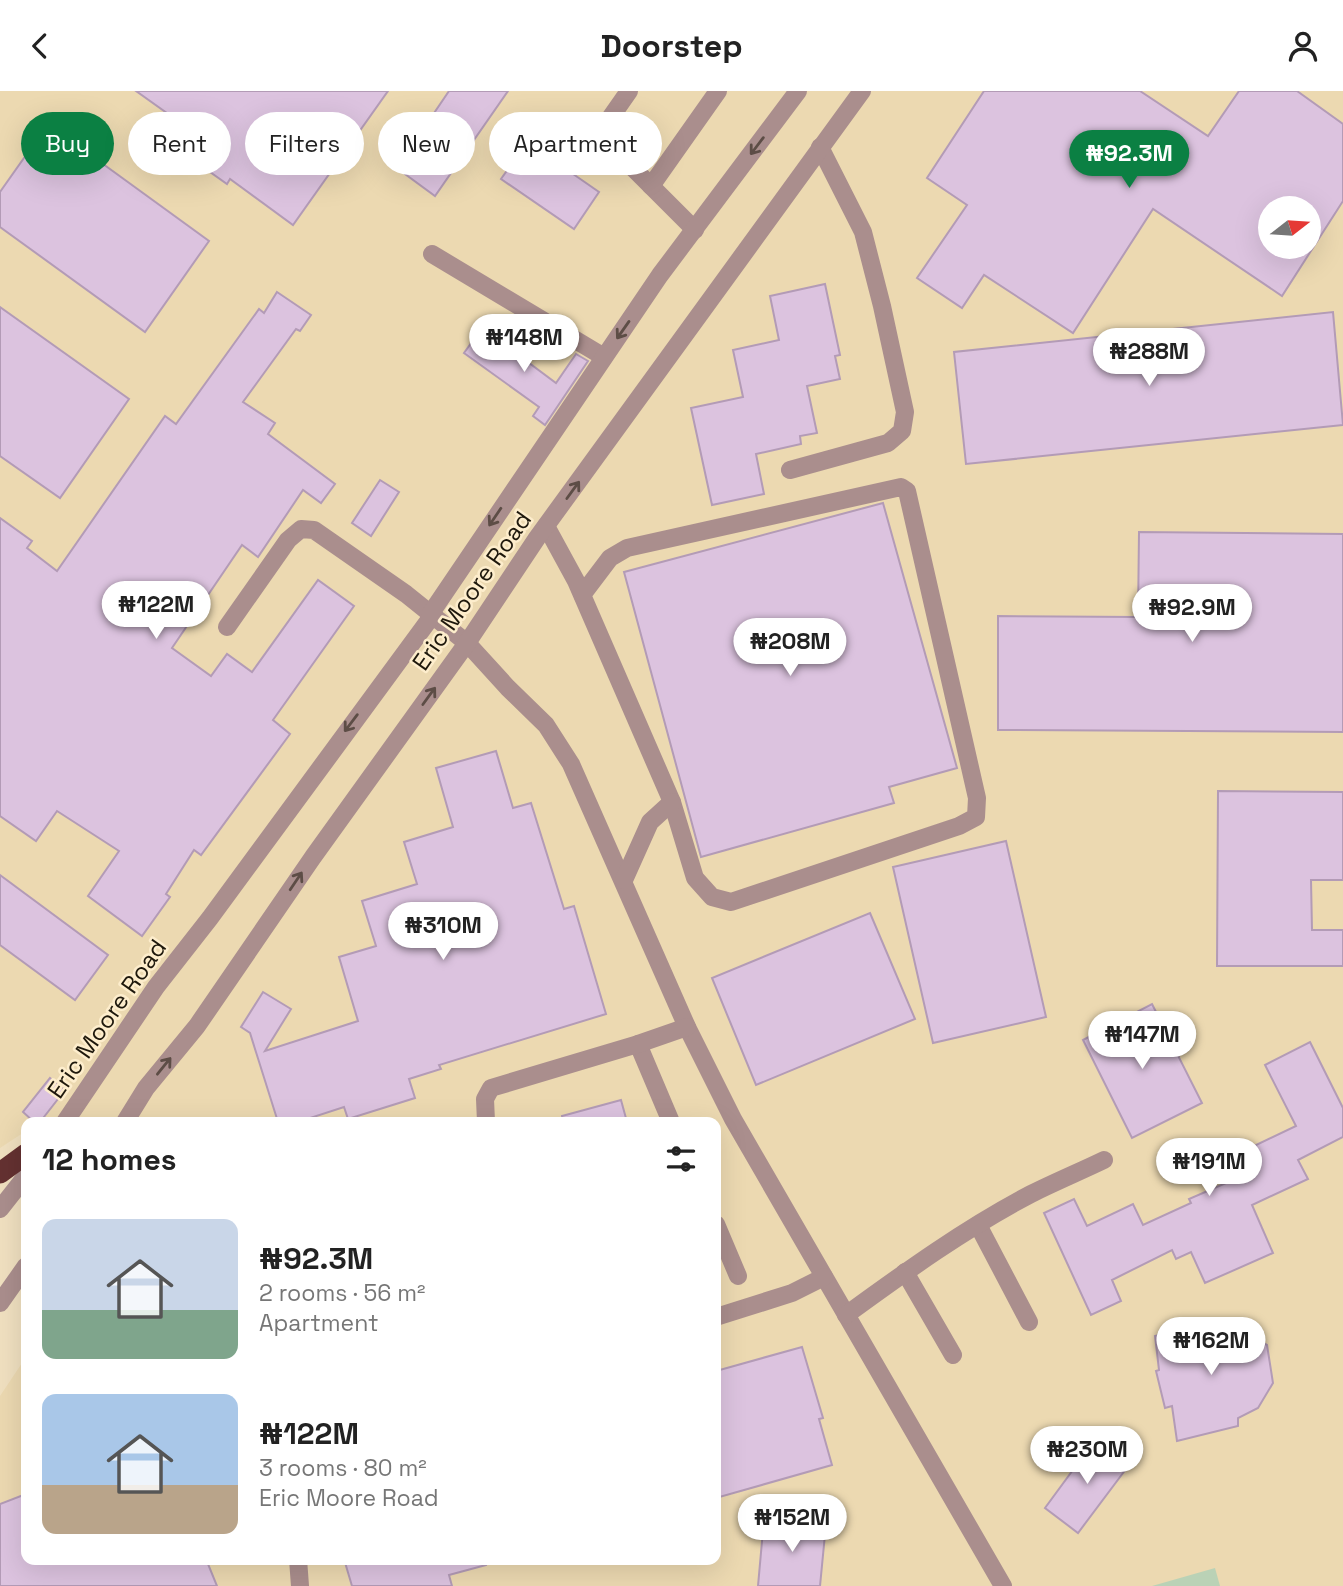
<!DOCTYPE html>
<html lang="en">
<head>
<meta charset="utf-8">
<style>
  body { margin:0; font-family:"Space Grotesk",sans-serif; background:#f6f6f6; color:#222; height:100vh; display:flex; flex-direction:column; font-size:26px; white-space:nowrap }
  * { box-sizing:border-box; margin:0 }
  p { font-size:23px; color:#767676 }
  .icon { flex:none; width:38px; height:38px; fill:none; stroke:currentColor; stroke-width:2; stroke-linecap:round; stroke-linejoin:round }
  .map { position:relative; flex:1; overflow:hidden }
  .drawer { position:absolute; left:21px; top:1026px; width:700px; height:448px; display:flex; flex-direction:column; background:#fff; border-radius:14px; box-shadow:0 7px 28px #0002 }
  .drawer>* { flex:none }
  .top-card { position:absolute; left:21px; top:21px; width:700px; height:63px; display:flex; gap:14px }
  .needle { width:46px; rotate:73deg }
  .tools { position:absolute; left:1258px; top:105px; display:grid; gap:14px }
  .tools a { display:grid; place-items:center; width:63px; height:63px; border-radius:50%; background:#fff; box-shadow:0 7px 28px #0002; font-size:35px }
  .price { position:absolute; translate:-50% -60px; padding:0 16px; border-radius:24px; background:#fff; color:#222; font-size:23px; line-height:46px; filter:drop-shadow(0 2px 4px #0008) }
  .price::after { content:''; position:absolute; left:50%; top:42px; width:21px; height:16px; margin-left:-10px; background:inherit; clip-path:polygon(0 0,100% 0,50% 100%) }
  .price.current { background:#0b8043; color:#fff }
  ul { padding:0; list-style:none }
  li { display:flex; align-items:center; gap:21px; height:175px; padding:0 21px }
  li span { display:grid; place-items:center; flex:none; width:196px; height:140px; border-radius:14px; color:#555 }
  li>.icon { margin-inline-start:auto }
  span .icon { width:84px; height:84px; fill:#fffc; stroke-width:1 }
  li b { font-size:30px }
  h2 { display:flex; justify-content:space-between; align-items:center; height:84px; padding:0 21px; font-size:30px }
  .pill { padding:0 24px; border-radius:32px; background:#fff; box-shadow:0 7px 28px #0002; font-size:24px; line-height:63px }
  .pill.current { background:#0b8043; color:#fff }
  header { display:flex; justify-content:space-between; align-items:center; height:91px; padding:0 21px; background:#fff; font-size:32px; font-weight:700 }
  .map>svg:first-child { display:block }
  .built { fill:#ecd9b1; fill-rule:evenodd }
  .green { fill:#bad2b6 }
  .building { fill:#dcc3df; stroke:#b39bb6; stroke-width:2; fill-rule:evenodd }
  .lines { fill:none; stroke-linecap:round; stroke-linejoin:round }
  .minor { stroke:#aa8e8d; stroke-width:18 }
  .highway { stroke:#643131; stroke-width:21 }
  .oneway { stroke:#5d4d46 }
  .labels { text-anchor:middle; stroke-width:5; stroke-linejoin:round; paint-order:stroke }
  .street-label { font-size:24px; fill:#1e180c; stroke:#fdedcc }
</style>
</head>
<body>
<header><svg class="icon" aria-label="back" viewBox="0 0 24 24"><path d="M15 5l-7 7 7 7"/></svg>Doorstep<svg class="icon" aria-label="person" viewBox="0 0 24 24"><circle cx="12" cy="8" r="4"/><path d="M4 21q1-7 8-7t8 7"/></svg></header>
<div class="map">
<svg width="1343" height="1495" viewBox="0 0 1343 1495">
  <rect width="100%" height="100%" fill="#f0e0c0"/>
  <!-- built -->
  <path class="built" d="M0,0h1343v1495h-1343v-190l26,-39v202h690v-437h-690v9l-26,17zM1270,117h39v39h-39z"/>
  <!-- green -->
  <polygon class="green" points="1215,1477 1220,1495 1152,1495"/>
  <!-- building -->
  <g class="building">
    <polygon points="136,0 388,0 293,134 230,88 227,93 172,54 185,35"/>
    <polygon points="449,0 508,0 435,105 405,83 435,40 426,34"/>
    <path d="M984,0h156l68,45 31,-45h58l46,33v77l-61,95 -129,-87 -80,124 -89,-58 -22,33 -45,-30 50,-73 -40,-27zM1270,117h39v39h-39z"/>
    <polygon points="48,33 209,150 145,241 0,136 0,101"/>
    <polygon points="527,51 599,101 574,138 501,88"/>
    <polygon points="825,193 840,264 835,265 840,288 807,295 817,342 800,345 801,353 756,363 764,403 712,414 691,317 743,306 733,259 779,249 770,205"/>
    <polygon points="277,201 311,224 300,240 296,238 243,311 275,332 268,343 335,393 321,412 303,399 258,466 242,454 172,557 211,585 227,563 252,581 318,489 354,515 273,629 290,643 201,764 194,759 166,803 170,806 142,845 88,805 119,760 57,720 36,750 0,725 0,427 32,450 27,457 57,480 165,325 176,333 259,218 264,222"/>
    <polygon points="0,216 129,308 60,407 0,365"/>
    <polygon points="1333,221 1343,334 966,373 954,261"/>
    <polygon points="482,237 556,292 576,263 588,270 545,334 533,325 539,316 464,262"/>
    <polygon points="380,389 399,401 371,445 352,432"/>
    <polygon points="883,412 957,677 889,696 894,712 701,766 624,481"/>
    <polygon points="1139,441 1343,443 1343,641 998,639 998,525 1138,526"/>
    <polygon points="496,660 513,717 531,712 564,818 574,815 606,923 439,974 441,978 409,988 415,1007 348,1028 344,1016 298,1031 278,1031 250,942 241,936 263,901 291,918 265,960 358,930 339,866 376,855 362,810 417,793 404,751 453,736 436,677"/>
    <polygon points="1218,700 1343,701 1343,789 1311,789 1312,839 1343,839 1343,875 1217,875"/>
    <polygon points="1006,750 1046,926 933,952 893,776"/>
    <polygon points="0,784 108,864 75,909 0,854"/>
    <polygon points="870,822 915,928 756,994 712,887"/>
    <polygon points="1152,913 1202,1012 1132,1047 1083,949"/>
    <polygon points="1310,951 1343,1017 1343,1046 1298,1069 1308,1088 1252,1114 1273,1162 1205,1192 1191,1161 1176,1168 1172,1159 1112,1189 1121,1210 1091,1224 1044,1122 1074,1108 1087,1135 1133,1113 1143,1134 1191,1112 1189,1108 1240,1086 1231,1066 1296,1035 1265,974"/>
    <polygon points="50,987 65,999 40,1031 34,1031 23,1021"/>
    <polygon points="621,1009 627,1031 563,1031 562,1025"/>
    <polygon points="1218,1230 1221,1239 1233,1236 1267,1254 1273,1292 1258,1317 1238,1327 1238,1335 1177,1350 1172,1315 1165,1317 1156,1280 1159,1279 1155,1245"/>
    <polygon points="802,1256 823,1327 819,1328 832,1374 716,1407 716,1280"/>
    <polygon points="1095,1349 1129,1374 1078,1442 1045,1417"/>
    <polygon points="26,1403 26,1468 206,1468 217,1495 0,1495 0,1413"/>
    <polygon points="764,1428 826,1433 820,1495 758,1495"/>
    <polygon points="344,1468 485,1468 486,1474 449,1484 452,1495 352,1495"/>
  </g>
  <g class="lines">
    <!-- minor -->
    <g class="minor">
      <polyline points="629,0 599,43 695,139"/>
      <polyline points="651,95 718,0"/>
      <polyline points="432,163 604,266"/>
      <polyline points="790,379 888,352 902,340 905,321 882,215 863,141 820,56"/>
      <polyline points="546,435 576,490 672,711 695,787 712,806 731,811 959,735 976,726 977,707 907,400 901,396 627,457 610,467 582,504"/>
      <polyline points="227,536 288,449 301,438 314,439 406,503 467,552 508,597 546,634 571,673 687,936 733,1028 1003,1495"/>
      <polyline points="624,789 650,731 672,711"/>
      <polyline points="638,953 671,1031"/>
      <polyline points="65,1031 156,896 210,827 432,525 431,522 660,184 798,0"/>
      <polyline points="125,1031 146,997 197,935 313,766 467,552 537,447 862,0"/>
      <polyline points="486,1031 485,1008 491,997 638,953 687,936"/>
      <polyline points="0,1118 26,1085"/>
      <polyline points="716,1133 738,1185"/>
      <polyline points="978,1134 1029,1231"/>
      <polyline points="905,1181 953,1264"/>
      <polyline points="0,1212 26,1175"/>
      <path d="M846,1224c59,-43 120,-87 185,-121 24,-12 48,-22 73,-34"/>
      <polyline points="716,1226 792,1202 824,1186"/>
      <polyline points="298,1468 300,1495"/>
    </g>
    <!-- highway -->
    <polyline class="highway" points="0,1082 26,1063"/>
  </g>
  <!-- one-way arrows -->
  <defs><path id="oneway-shaft" d="M-6 0H5M1.5-3L5.5 0L1.5 3" fill="none" stroke-width="1.6" stroke-linecap="round" stroke-linejoin="round" transform="scale(1.75)"/></defs>
  <g class="oneway">
    <use href="#oneway-shaft" transform="translate(757 55) rotate(127)"/>
    <use href="#oneway-shaft" transform="translate(623 239) rotate(125)"/>
    <use href="#oneway-shaft" transform="translate(573 399) rotate(-54)"/>
    <use href="#oneway-shaft" transform="translate(495 426) rotate(124)"/>
    <use href="#oneway-shaft" transform="translate(429 605) rotate(-54)"/>
    <use href="#oneway-shaft" transform="translate(351 632) rotate(127)"/>
    <use href="#oneway-shaft" transform="translate(296 790) rotate(-56)"/>
    <use href="#oneway-shaft" transform="translate(164 975) rotate(-51)"/>
  </g>
  <g class="labels">
    <!-- street labels -->
    <g class="street-label">
      <text transform="translate(472 500) rotate(-55)" y="8">Eric Moore Road</text>
      <text transform="translate(107 928) rotate(-55)" y="8">Eric Moore Road</text>
    </g>
  </g>
</svg>
<div class="tools">
<a><svg class="needle" viewBox="-14 -14 28 28"><path d="M0-13l5 13h-10z" fill="#e53935"/><path d="M0 13l5-13h-10z" fill="#767676"/></svg></a>
</div>
<b class="price current" style="left:1129px;top:99px">₦92.3M</b>
<b class="price" style="left:524px;top:283px">₦148M</b>
<b class="price" style="left:1149px;top:297px">₦288M</b>
<b class="price" style="left:156px;top:550px">₦122M</b>
<b class="price" style="left:1192px;top:553px">₦92.9M</b>
<b class="price" style="left:790px;top:587px">₦208M</b>
<b class="price" style="left:443px;top:871px">₦310M</b>
<b class="price" style="left:1142px;top:980px">₦147M</b>
<b class="price" style="left:1209px;top:1107px">₦191M</b>
<b class="price" style="left:1211px;top:1286px">₦162M</b>
<b class="price" style="left:1087px;top:1395px">₦230M</b>
<b class="price" style="left:792px;top:1463px">₦152M</b>
<div class="top-card">
<a class="pill current">Buy</a>
<a class="pill">Rent</a>
<a class="pill">Filters</a>
<a class="pill">New</a>
<a class="pill">Apartment</a>
</div>
<section class="drawer">
<h2>12 homes<svg class="icon" aria-label="filters" viewBox="0 0 24 24"><path d="M4 7h16M4 17h16"/><circle cx="9" cy="7" r="2"/><circle cx="15" cy="17" r="2"/></svg></h2>
<ul>
<li><span style="background:linear-gradient(#c9d6e8 65%,#7fa58c 0)"><svg class="icon" aria-label="home" viewBox="0 0 24 24"><path d="M3 11l9-7 9 7M6 9v11h12V9"/></svg></span><div><b>₦92.3M</b><p>2 rooms · 56 m²</p><p>Apartment</p></div></li>
<li><span style="background:linear-gradient(#a9c7e8 65%,#b9a48a 0)"><svg class="icon" aria-label="home" viewBox="0 0 24 24"><path d="M3 11l9-7 9 7M6 9v11h12V9"/></svg></span><div><b>₦122M</b><p>3 rooms · 80 m²</p><p>Eric Moore Road</p></div></li>
</ul>
</section>
</div>
</body>
</html>
